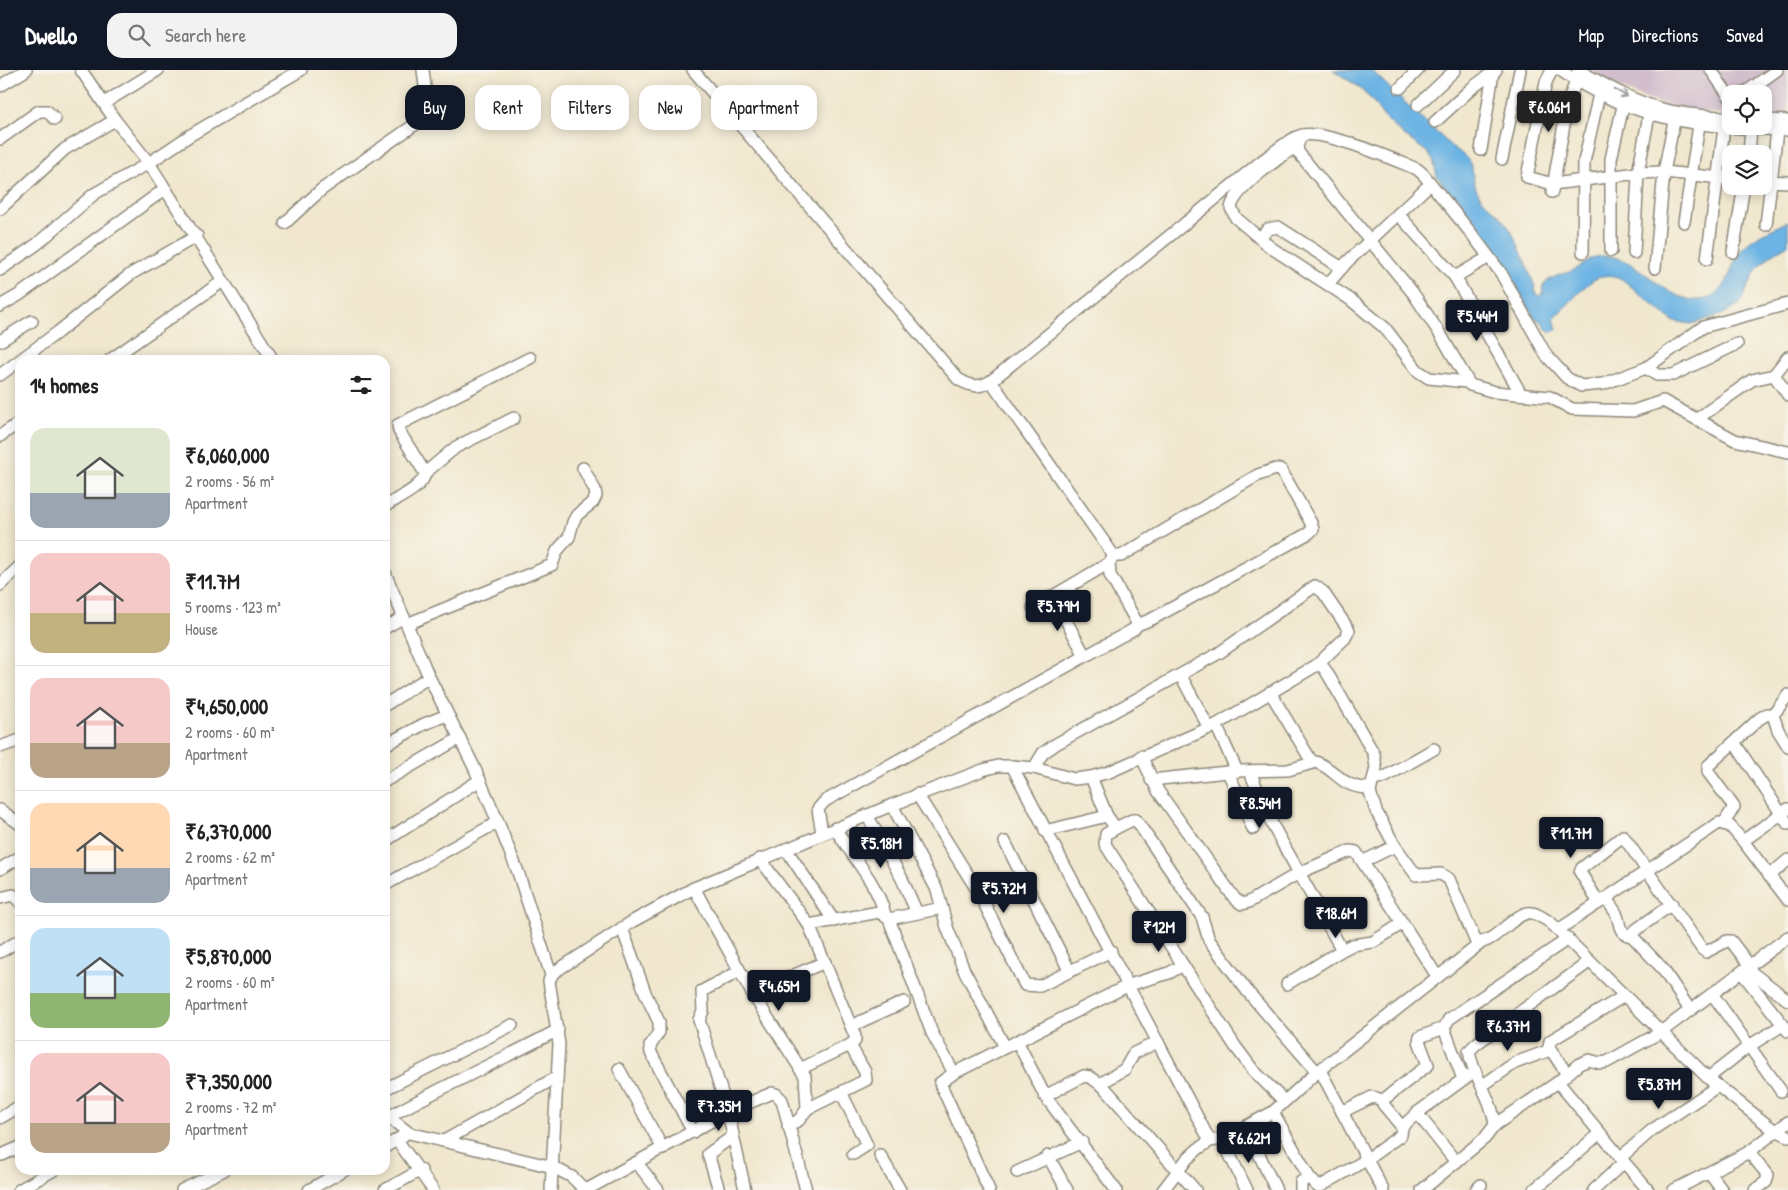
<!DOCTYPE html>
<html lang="en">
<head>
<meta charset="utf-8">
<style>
  body { margin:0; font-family:"Patrick Hand",sans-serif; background:#f2f2f2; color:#222; height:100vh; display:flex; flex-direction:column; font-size:19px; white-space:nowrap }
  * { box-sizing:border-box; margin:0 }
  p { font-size:16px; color:#767676 }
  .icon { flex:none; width:28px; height:28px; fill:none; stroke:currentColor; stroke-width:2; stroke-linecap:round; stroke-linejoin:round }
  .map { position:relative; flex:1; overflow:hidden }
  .sheet { position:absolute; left:15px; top:285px; width:375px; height:820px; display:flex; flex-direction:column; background:#fff; border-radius:15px; box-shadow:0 2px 12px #0003 }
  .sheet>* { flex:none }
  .hud { position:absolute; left:405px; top:15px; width:475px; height:45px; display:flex; gap:10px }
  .fabs { position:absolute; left:1722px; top:15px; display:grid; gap:10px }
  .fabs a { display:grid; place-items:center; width:50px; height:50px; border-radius:10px; background:#fff; box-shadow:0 2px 12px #0003; font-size:25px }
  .price { position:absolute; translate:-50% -42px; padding:0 11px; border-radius:5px; background:#111827; color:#fff; font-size:16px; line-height:32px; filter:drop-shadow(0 1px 2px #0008) }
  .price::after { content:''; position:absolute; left:50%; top:30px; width:15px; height:11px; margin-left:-8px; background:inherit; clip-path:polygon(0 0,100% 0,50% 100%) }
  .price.current { background:#222; color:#fff }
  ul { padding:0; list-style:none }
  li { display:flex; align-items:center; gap:15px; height:125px; padding:0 15px }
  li+li { border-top:1px solid #e0e0e0 }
  li span { display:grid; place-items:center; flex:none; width:140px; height:100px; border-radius:15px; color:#555 }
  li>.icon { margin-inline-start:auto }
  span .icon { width:60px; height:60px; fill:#fffc; stroke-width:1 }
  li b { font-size:21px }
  h2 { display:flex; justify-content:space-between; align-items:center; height:60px; padding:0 15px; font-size:21px }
  .pill { padding:0 18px; border-radius:15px; background:#fff; box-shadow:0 2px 12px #0003; font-size:18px; line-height:45px }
  .pill.current { background:#111827; color:#fff }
  header { display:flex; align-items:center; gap:30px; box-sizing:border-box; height:70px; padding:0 25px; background:#111827; color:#fff }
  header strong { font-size:24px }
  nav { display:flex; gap:28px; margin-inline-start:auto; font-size:18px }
  .search { width:350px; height:45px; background:#f2f2f2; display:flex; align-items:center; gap:12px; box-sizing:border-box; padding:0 18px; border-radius:15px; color:#767676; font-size:19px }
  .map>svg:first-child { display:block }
  .industrial { fill:#d1bdcc }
  .water { fill:#6cb4e4; stroke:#4c7088 }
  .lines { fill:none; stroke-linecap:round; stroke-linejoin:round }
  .minor-casing { stroke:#8e897c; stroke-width:14 }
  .minor { stroke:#fff; stroke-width:11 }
  .oneway { stroke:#a0a0a0 }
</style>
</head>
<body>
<header>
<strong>Dwello</strong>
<div class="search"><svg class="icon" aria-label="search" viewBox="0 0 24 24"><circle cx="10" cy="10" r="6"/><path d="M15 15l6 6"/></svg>Search here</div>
<nav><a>Map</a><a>Directions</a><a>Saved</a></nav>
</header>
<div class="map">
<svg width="1788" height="1120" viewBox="0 0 1788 1120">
  <rect width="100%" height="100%" fill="#f7f3e8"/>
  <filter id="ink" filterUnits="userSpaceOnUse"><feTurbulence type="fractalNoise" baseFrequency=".02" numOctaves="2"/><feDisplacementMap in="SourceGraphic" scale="10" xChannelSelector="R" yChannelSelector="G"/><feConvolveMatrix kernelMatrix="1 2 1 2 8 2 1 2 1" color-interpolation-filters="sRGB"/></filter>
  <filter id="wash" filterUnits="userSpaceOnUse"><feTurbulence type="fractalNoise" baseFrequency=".0096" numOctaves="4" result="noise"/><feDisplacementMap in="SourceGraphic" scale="20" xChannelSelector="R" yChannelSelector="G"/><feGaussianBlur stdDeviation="1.12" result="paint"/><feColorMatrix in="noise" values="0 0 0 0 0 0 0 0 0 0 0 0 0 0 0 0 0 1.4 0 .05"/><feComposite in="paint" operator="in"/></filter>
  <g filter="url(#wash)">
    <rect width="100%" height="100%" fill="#f0e7ce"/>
    <!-- industrial -->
    <polygon class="industrial" points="1589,0 1788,0 1788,46 1764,47 1764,24 1731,24 1731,44 1700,42 1660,34 1627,21"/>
    <!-- water -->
    <path class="water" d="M1333,0h38l80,76c33,21 14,25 29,50 6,9 16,14 22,22 15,18 23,45 32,66l2,10 3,2 5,-3 -1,-7c7,-11 22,-11 33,-17 7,-3 12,-10 19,-12 43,-10 69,52 111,42 23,-6 23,-31 34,-47 11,-16 33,-22 48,-31v24l-17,10 -15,15 -16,34 -17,10 -32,10 -18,-3 -51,-42c-29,-15 -45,21 -66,36l-2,3 3,12 -6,2 -5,-3 -3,-6 -9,-6 -32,-52 -65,-89 -4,-16 -6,-8 -24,-17 -20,-19 -11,-16 -15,-14z"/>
  </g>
  <g filter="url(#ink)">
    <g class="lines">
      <!-- minor casing -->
      <g class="minor-casing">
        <g id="minor">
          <polyline points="81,0 115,50 149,93 273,290"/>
          <path d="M693,0l265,309c12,7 20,10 33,2l272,-221c12,-8 25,-21 39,-25 24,-5 90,24 115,34l6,5 48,59 30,40 45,82 21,23 14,8 22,-2 43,-16 57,-41 85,-23"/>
          <polyline points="1552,0 1546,12 1527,107 1553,114 1638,103 1664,102 1731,109"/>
          <path d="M1560,0c75,52 140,57 228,60"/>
          <path d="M1578,0c27,15 54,31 84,39 23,6 46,7 69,9"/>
          <polyline points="1711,0 1731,29"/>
          <polyline points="0,16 26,0"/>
          <polyline points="1400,18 1418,0"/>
          <polyline points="1743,24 1777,0"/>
          <polyline points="104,33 158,0"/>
          <polyline points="1418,35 1455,0"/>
          <polyline points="1764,50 1788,51"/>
          <polyline points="1435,52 1472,18 1496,0"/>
          <polyline points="1301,66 1297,76 1298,82 1413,223 1442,267 1470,315 1495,322 1550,327 1572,339 1633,341 1663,331 1735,370 1788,382"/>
          <polyline points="0,69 39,41 47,41 55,49"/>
          <path d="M1297,76c-17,11 -63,43 -66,62l5,10 34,29 81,53 34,28 33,43 11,7 37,4"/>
          <polyline points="1481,80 1493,3"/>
          <polyline points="1749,84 1751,59"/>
          <polyline points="1502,89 1520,0"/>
          <polyline points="1765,111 1788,112"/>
          <polyline points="1552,122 1568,32 1576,11"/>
          <polyline points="0,139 65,79 115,50"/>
          <polyline points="1398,144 1455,207 1489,187"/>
          <polyline points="1684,152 1699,55"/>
          <path d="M285,153l36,-33 99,-69c9,-15 5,-34 3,-51"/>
          <polyline points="1766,155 1777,60"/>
          <polyline points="1260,168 1268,159 1278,157 1342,198"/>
          <polyline points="1611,181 1611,89 1623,36"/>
          <polyline points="1583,182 1584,92 1599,24"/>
          <polyline points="1733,182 1744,116"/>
          <polyline points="1634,183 1638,103 1649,45"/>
          <polyline points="1707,189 1724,58"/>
          <polyline points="1655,198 1664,102 1674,51"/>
          <polyline points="0,200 37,174 94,124 149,93 189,66 301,0"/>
          <polyline points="1455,207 1521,324"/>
          <polyline points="1328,214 1346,193 1430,114"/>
          <polyline points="0,236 19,225 165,119"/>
          <polyline points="0,271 32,251"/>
          <polyline points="1788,287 1774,305 1788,325"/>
          <polyline points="110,290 223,211"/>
          <polyline points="1646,298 1657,305 1673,305 1737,274"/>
          <polyline points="0,305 58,262 131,204 197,166"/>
          <polyline points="991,311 1114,486 1121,486 1258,405 1276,399 1281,400 1285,407 1311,453 1313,459 1309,463 1152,549 1137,555"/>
          <polyline points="1697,349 1752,310 1774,305"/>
          <polyline points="0,366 20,352"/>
          <polyline points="425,403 456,377 514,348"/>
          <path d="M385,436c11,-7 39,-19 40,-33l-26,-42 -1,-6 132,-67"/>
          <polyline points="385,503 429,607 474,697 498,752 518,802 551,905"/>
          <polyline points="0,515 20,496"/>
          <polyline points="1053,526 1085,586"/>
          <polyline points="1033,538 1109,493"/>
          <polyline points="407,554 552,495 557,481 569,467 573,452 577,445 593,432 596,426 595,420 583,398"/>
          <polyline points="385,558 404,547"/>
          <polyline points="1181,606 1209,658"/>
          <polyline points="1270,622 1312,692"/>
          <polyline points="1788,625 1773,645 1778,660 1788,676"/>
          <polyline points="385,635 429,607"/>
          <polyline points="1216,655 1237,701"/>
          <polyline points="1734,672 1788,754"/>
          <polyline points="385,675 424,654 447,645"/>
          <polyline points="0,677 20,670"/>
          <polyline points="1141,686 1158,721 1235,829 1242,834 1249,832 1299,803 1350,781 1356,782 1437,906"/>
          <polyline points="1012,696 1210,1071"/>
          <polyline points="1034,698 1043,683 1056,674 1219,583 1315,516 1323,522 1349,560 1345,568 1317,595"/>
          <polyline points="1228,702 1253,759"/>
          <polyline points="1250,702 1273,756 1342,880"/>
          <polyline points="1091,707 1107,746 1116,758 1106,764 1105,774 1235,976 1253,1000 1284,1031"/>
          <path d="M1151,710l86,-9 51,-1 28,-8c23,9 24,26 54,26"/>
          <polyline points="1374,710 1385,707 1434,679"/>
          <polyline points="385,711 460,668"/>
          <polyline points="917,724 979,823 1025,915 1040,916 1111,881"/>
          <polyline points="892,735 937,820 947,857 964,900 1005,977"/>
          <polyline points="0,740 20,754"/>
          <polyline points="867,745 902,809 917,843"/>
          <polyline points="1724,753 1734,737 1708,702 1708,696 1759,649 1767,644 1773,645"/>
          <path d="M835,758c16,27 42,55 50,86"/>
          <polyline points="1116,758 1132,750 1136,750 1202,847 1209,870 1248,922 1317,1002"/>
          <polyline points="1045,761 1107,746"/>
          <polyline points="822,763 818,739 825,731 1134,559 1137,555 1136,551 1110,505 1109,493 1114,486"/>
          <polyline points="385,771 480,710"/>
          <polyline points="1743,771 1788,830"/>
          <polyline points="1005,772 1069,900"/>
          <polyline points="786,779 834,851"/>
          <polyline points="760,789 809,855 855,966 855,971 850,975 800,999"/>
          <polyline points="1364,791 1395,776"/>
          <polyline points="0,799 20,787"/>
          <polyline points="1769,806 1788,790"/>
          <polyline points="385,815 498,752"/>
          <polyline points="694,818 752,923 805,1006 807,1039 799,1050 788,1056"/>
          <polyline points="0,828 13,825 20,832"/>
          <path d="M1606,828c3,5 7,10 10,15 5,10 1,21 16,23"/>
          <polyline points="1599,833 1580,802 1582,798 1623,766 1702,879 1706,882 1727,871 1731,871 1750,896"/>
          <polyline points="1672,834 1633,862 1632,866 1662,898 1690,940"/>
          <polyline points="889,849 942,838"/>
          <polyline points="809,855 879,842 889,849 932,963 954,1003"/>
          <polyline points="622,858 646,925 659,952 659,962 650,976 651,983 693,1062"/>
          <polyline points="1558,860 1719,753 1730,756 1743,771 1788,739"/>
          <polyline points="0,882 20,870"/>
          <polyline points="1747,899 1788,930"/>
          <polyline points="740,901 702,921 703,941 699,950 728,1042 745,1120"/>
          <polyline points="1742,903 1788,961"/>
          <polyline points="1287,914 1342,880 1352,875 1373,872 1403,853"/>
          <polyline points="752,923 825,892"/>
          <polyline points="1713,925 1781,1021"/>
          <polyline points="851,956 904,932"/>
          <polyline points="1017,971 1045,1026 1116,1120"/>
          <polyline points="619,999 663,1079"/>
          <polyline points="1320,1000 1383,1120"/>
          <polyline points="1567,1004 1549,977 1550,971 1624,926"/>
          <polyline points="1708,1008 1749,976 1783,955"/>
          <polyline points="1463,1009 1444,958 1449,949 1568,869"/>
          <polyline points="1558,1012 1624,1092"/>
          <polyline points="1100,1014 1125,999 1134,983 1158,972"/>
          <polyline points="1483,1015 1515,993 1550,980"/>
          <polyline points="385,1019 512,955"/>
          <polyline points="842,1024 867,1075 853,1084"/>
          <polyline points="1045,1026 1084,1006 1090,1007 1103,1016 1195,1120"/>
          <polyline points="807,1039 866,1010 865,1002 850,975"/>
          <polyline points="1273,1042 1309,1107 1317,1116 1321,1116 1366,1090 1401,1065 1402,1057 1383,1034 1383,1030 1428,995 1419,971 1420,967 1444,958"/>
          <polyline points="1342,1042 1372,1027 1383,1030"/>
          <polyline points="1417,1043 1456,1092"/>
          <polyline points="385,1044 409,1063 553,1097 572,1107 585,1120"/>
          <path d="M388,1047c56,-31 113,-57 170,-87"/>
          <polyline points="0,1048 20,1036"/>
          <polyline points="1495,1055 1558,1012 1579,994 1589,990 1600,993 1607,992 1661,962 1788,867"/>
          <polyline points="1246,1057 1276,1120"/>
          <polyline points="1402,1057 1417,1043 1468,1006"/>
          <polyline points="1222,1069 1247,1120"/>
          <polyline points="397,1070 433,1120"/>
          <polyline points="444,1071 557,1007"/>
          <polyline points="385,1077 403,1066"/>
          <polyline points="1749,1082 1768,1105 1766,1112 1755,1120"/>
          <polyline points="2,1085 20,1077"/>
          <polyline points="880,1085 900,1120"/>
          <polyline points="1048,1086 1067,1120"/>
          <polyline points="1620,1088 1652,1060 1718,1016"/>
          <polyline points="637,1093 658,1120"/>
          <polyline points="1017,1102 1082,1072"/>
          <polyline points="1709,1103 1722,1120"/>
          <polyline points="19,1120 54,1100"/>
          <polyline points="182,1120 224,1100"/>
          <polyline points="309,1120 344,1100"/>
          <polyline points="385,1120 421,1100"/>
          <path d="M551,1120l8,-146 -10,-63 4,-8 80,-52 61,-33 198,-83 91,-35 15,-4h14l22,2 40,11 17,-2 18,-5 107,-47 101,-60 5,1 4,5 48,83 2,14 -6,24 6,19 19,35 21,29 25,-1 8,5 27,63c18,4 39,-32 56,-29 6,1 12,6 18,9l158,156 62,49 18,9"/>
          <polyline points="586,1120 728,1042 772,1023 776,1024 782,1030 806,1120"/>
          <polyline points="719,1120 708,1084 732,1067"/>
          <polyline points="989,1120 940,1013 954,1003 1129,915 1169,903 1183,895"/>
          <polyline points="1163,1120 1187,1089 1198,1079 1210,1071 1222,1069 1273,1042 1317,1002 1481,873"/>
          <polyline points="1301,1120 1301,1112 1309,1107"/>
          <path d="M1422,1120l63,-52 10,-13c-3,-28 -23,-50 -26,-74l7,-7 113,-82"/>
          <polyline points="1476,1120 1481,1115"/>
          <polyline points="1534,1120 1600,1063"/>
          <polyline points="1594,1120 1624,1092 1648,1120"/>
          <polyline points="1674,1120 1749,1082 1788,1052"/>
        </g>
      </g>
      <!-- minor -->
      <use href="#minor" class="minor"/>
    </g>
    <!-- one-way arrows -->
    <defs><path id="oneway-shaft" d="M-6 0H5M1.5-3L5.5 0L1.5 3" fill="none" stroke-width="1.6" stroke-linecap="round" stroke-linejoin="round" transform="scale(1.25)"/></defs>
    <use class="oneway" href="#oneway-shaft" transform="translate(1621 23) rotate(28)"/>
  </g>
</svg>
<div class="fabs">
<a><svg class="icon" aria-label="locate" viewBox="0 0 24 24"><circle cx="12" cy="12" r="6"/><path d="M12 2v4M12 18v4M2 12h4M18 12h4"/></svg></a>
<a><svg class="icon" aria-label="layers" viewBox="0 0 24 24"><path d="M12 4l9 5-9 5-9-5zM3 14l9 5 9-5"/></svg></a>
</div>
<b class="price current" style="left:1549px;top:63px">₹6.06M</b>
<b class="price" style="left:1477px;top:272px">₹5.44M</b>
<b class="price" style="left:1058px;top:562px">₹5.79M</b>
<b class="price" style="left:1260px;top:759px">₹8.54M</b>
<b class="price" style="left:1571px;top:789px">₹11.7M</b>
<b class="price" style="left:881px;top:799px">₹5.18M</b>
<b class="price" style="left:1004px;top:844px">₹5.72M</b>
<b class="price" style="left:1336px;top:869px">₹18.6M</b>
<b class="price" style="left:1159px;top:883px">₹12M</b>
<b class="price" style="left:779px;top:942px">₹4.65M</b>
<b class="price" style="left:1508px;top:982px">₹6.37M</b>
<b class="price" style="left:1659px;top:1040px">₹5.87M</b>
<b class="price" style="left:719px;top:1062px">₹7.35M</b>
<b class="price" style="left:1249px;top:1094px">₹6.62M</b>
<div class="hud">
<a class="pill current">Buy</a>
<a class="pill">Rent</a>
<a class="pill">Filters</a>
<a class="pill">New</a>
<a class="pill">Apartment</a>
</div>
<section class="sheet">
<h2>14 homes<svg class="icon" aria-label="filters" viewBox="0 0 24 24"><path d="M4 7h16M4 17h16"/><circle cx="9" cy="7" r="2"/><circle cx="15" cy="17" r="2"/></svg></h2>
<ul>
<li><span style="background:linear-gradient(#dfe7d0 65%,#9aa5b1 0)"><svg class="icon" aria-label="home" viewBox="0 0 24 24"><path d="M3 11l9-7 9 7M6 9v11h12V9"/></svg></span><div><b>₹6,060,000</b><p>2 rooms · 56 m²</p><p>Apartment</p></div></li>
<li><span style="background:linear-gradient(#f6c9c9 60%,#c2b280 0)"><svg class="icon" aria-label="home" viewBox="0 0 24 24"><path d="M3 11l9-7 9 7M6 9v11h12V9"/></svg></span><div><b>₹11.7M</b><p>5 rooms · 123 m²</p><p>House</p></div></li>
<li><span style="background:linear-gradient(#f6c9c9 65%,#b9a48a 0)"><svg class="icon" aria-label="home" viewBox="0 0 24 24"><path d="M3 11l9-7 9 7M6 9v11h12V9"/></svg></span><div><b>₹4,650,000</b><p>2 rooms · 60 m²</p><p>Apartment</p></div></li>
<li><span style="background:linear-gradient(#ffd9b3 65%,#9aa5b1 0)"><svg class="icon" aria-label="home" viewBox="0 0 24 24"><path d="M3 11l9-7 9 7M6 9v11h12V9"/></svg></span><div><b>₹6,370,000</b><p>2 rooms · 62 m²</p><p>Apartment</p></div></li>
<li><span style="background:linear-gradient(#bfe0f5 65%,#8fb573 0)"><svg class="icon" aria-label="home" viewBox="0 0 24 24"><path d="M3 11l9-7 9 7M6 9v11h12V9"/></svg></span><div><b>₹5,870,000</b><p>2 rooms · 60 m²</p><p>Apartment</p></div></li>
<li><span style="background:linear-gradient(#f6c9c9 70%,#b9a48a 0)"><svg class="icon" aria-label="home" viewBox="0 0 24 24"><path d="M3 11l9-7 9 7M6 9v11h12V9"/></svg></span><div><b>₹7,350,000</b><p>2 rooms · 72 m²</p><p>Apartment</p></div></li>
</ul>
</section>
</div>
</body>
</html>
